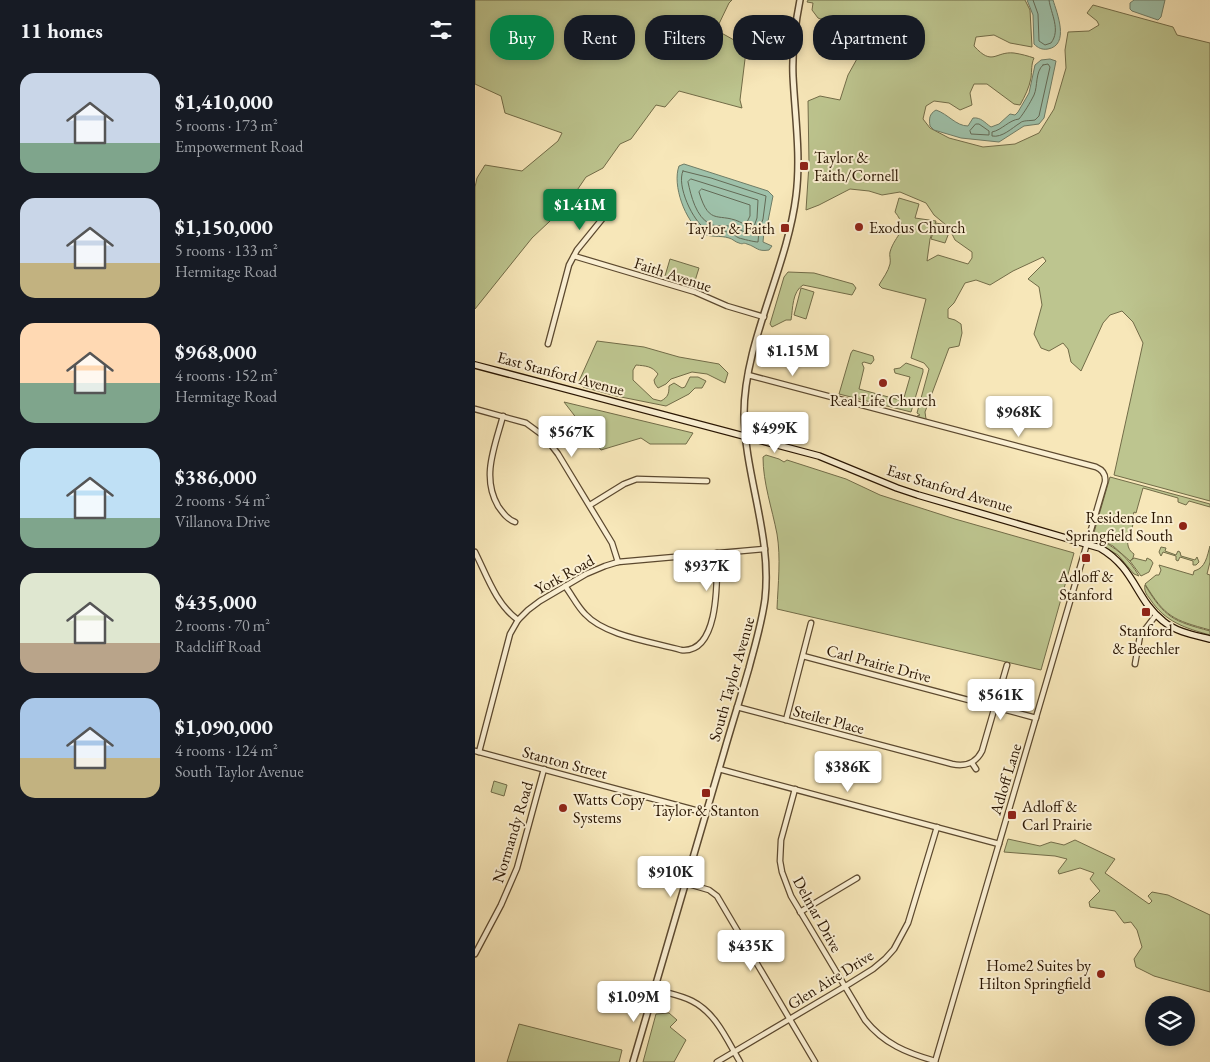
<!DOCTYPE html>
<html lang="en">
<head>
<meta charset="utf-8">
<style>
  body { margin:0; font-family:"EB Garamond",serif; background:#20242c; color:#f1f3f6; height:100vh; display:flex; flex-direction:column; font-size:19px; white-space:nowrap }
  * { box-sizing:border-box; margin:0 }
  p { font-size:16px; color:#9ea1a6 }
  .icon { flex:none; width:28px; height:28px; fill:none; stroke:currentColor; stroke-width:2; stroke-linecap:round; stroke-linejoin:round }
  .map { position:relative; flex:1; overflow:hidden }
  .details { display:flex; flex-direction:column; background:#171b24; width:475px }
  .details>* { flex:none }
  .hud { position:absolute; left:15px; top:15px; width:475px; height:45px; display:flex; gap:10px }
  .fabs { position:absolute; left:670px; top:996px; display:grid; gap:10px }
  .fabs a { display:grid; place-items:center; width:50px; height:50px; border-radius:50%; background:#171b24; box-shadow:0 2px 8px #0003; font-size:25px }
  .price { position:absolute; translate:-50% -42px; padding:0 11px; border-radius:5px; background:#fff; color:#222; font-size:16px; line-height:32px; filter:drop-shadow(0 1px 2px #0008) }
  .price::after { content:''; position:absolute; left:50%; top:30px; width:15px; height:11px; margin-left:-8px; background:inherit; clip-path:polygon(0 0,100% 0,50% 100%) }
  .price.selected { background:#0b8043; color:#fff }
  ul { padding:0; list-style:none }
  li { display:flex; align-items:center; gap:15px; height:125px; padding:0 20px }
  li span { display:grid; place-items:center; flex:none; width:140px; height:100px; border-radius:15px; color:#555 }
  li>.icon { margin-inline-start:auto }
  span .icon { width:60px; height:60px; fill:#fffc; stroke-width:1 }
  li b { font-size:21px }
  h2 { display:flex; justify-content:space-between; align-items:center; height:60px; padding:0 20px; font-size:21px }
  .pill { padding:0 18px; border-radius:20px; background:#171b24; box-shadow:0 2px 8px #0003; font-size:18px; line-height:45px }
  .pill.selected { background:#0b8043; color:#fff }
  main { display:flex; flex:1; min-height:0 }
  .map>svg:first-child { display:block }
  .green { fill:#bdc58f; stroke:#726c48 }
  .water { fill:#9ec1aa; stroke:#6f7c66 }
  .lines { fill:none; stroke-linecap:round; stroke-linejoin:round }
  .shore { stroke:#636a56; stroke-width:1 }
  .minor-casing { stroke:#5c492f; stroke-width:7 }
  .tertiary-casing { stroke:#5c492f; stroke-width:8 }
  .secondary-casing { stroke:#281401; stroke-width:8 }
  .minor { stroke:#faefd2; stroke-width:4.5 }
  .tertiary { stroke:#faefd2; stroke-width:5 }
  .secondary { stroke:#faefd2; stroke-width:5.5 }
  .poi-dot { fill:#8f2418; stroke:#faefd2; stroke-width:2 }
  .labels { text-anchor:middle; stroke-width:4; stroke-linejoin:round; paint-order:stroke }
  .poi-label { font-size:16px; fill:#281401; stroke:#faefd2; text-anchor:start }
  .street-label { font-size:16px; fill:#281401; stroke:#faefd2 }
</style>
</head>
<body>
<main>
<section class="details">
<h2>11 homes<svg class="icon" aria-label="filters" viewBox="0 0 24 24"><path d="M4 7h16M4 17h16"/><circle cx="9" cy="7" r="2"/><circle cx="15" cy="17" r="2"/></svg></h2>
<ul>
<li><span style="background:linear-gradient(#c9d6e8 70%,#7fa58c 0)"><svg class="icon" aria-label="home" viewBox="0 0 24 24"><path d="M3 11l9-7 9 7M6 9v11h12V9"/></svg></span><div><b>$1,410,000</b><p>5 rooms · 173 m²</p><p>Empowerment Road</p></div></li>
<li><span style="background:linear-gradient(#c9d6e8 65%,#c2b280 0)"><svg class="icon" aria-label="home" viewBox="0 0 24 24"><path d="M3 11l9-7 9 7M6 9v11h12V9"/></svg></span><div><b>$1,150,000</b><p>5 rooms · 133 m²</p><p>Hermitage Road</p></div></li>
<li><span style="background:linear-gradient(#ffd9b3 60%,#7fa58c 0)"><svg class="icon" aria-label="home" viewBox="0 0 24 24"><path d="M3 11l9-7 9 7M6 9v11h12V9"/></svg></span><div><b>$968,000</b><p>4 rooms · 152 m²</p><p>Hermitage Road</p></div></li>
<li><span style="background:linear-gradient(#bfe0f5 70%,#7fa58c 0)"><svg class="icon" aria-label="home" viewBox="0 0 24 24"><path d="M3 11l9-7 9 7M6 9v11h12V9"/></svg></span><div><b>$386,000</b><p>2 rooms · 54 m²</p><p>Villanova Drive</p></div></li>
<li><span style="background:linear-gradient(#dfe7d0 70%,#b9a48a 0)"><svg class="icon" aria-label="home" viewBox="0 0 24 24"><path d="M3 11l9-7 9 7M6 9v11h12V9"/></svg></span><div><b>$435,000</b><p>2 rooms · 70 m²</p><p>Radcliff Road</p></div></li>
<li><span style="background:linear-gradient(#a9c7e8 60%,#c2b280 0)"><svg class="icon" aria-label="home" viewBox="0 0 24 24"><path d="M3 11l9-7 9 7M6 9v11h12V9"/></svg></span><div><b>$1,090,000</b><p>4 rooms · 124 m²</p><p>South Taylor Avenue</p></div></li>
</ul>
</section>
<div class="map">
<svg width="735" height="1062" viewBox="0 0 735 1062">
  <rect width="100%" height="100%" fill="#f7e7b9"/>
  <filter id="stains"><feTurbulence type="fractalNoise" baseFrequency=".004" numOctaves="4"/><feColorMatrix values="0 0 0 0 .2 0 0 0 0 .09 0 0 0 0 .02 0 0 0 .5 -.17"/></filter>
  <radialGradient id="worn" r=".72"><stop offset=".6" stop-color="#630" stop-opacity="0"/><stop offset="1" stop-color="#630" stop-opacity=".3"/></radialGradient>
  <!-- green -->
  <g class="green">
    <polygon points="0,0 257,0 254,3 241,30 268,45 271,51 265,100 267,108 204,91 190,107 181,105 156,139 145,144 128,168 111,177 92,205 57,238 0,309 0,187 2,178 10,165 47,171 83,141 87,133 30,113 26,96 0,84"/>
    <path d="M333,0h217l5,10 2,37 -22,-4 -16,-8 -18,2 -2,9c19,21 21,5 40,7 7,1 14,3 20,5 -3,7 -2,12 -3,20 -2,10 -6,18 -11,27l-6,-1 -27,-20h-13l-4,9 2,12 -12,5 -11,-7 -15,-2 -8,5 -3,13 7,9 19,10 34,9 32,-3 24,-11 15,-24 12,-41 -1,-18 3,-18 21,-1 10,-6 -2,-4 -10,-8 6,-8 80,22 4,8 33,8v458l-96,-26 29,-132 -10,-21 -11,-11 -12,4 -7,8 -22,48 -10,-9 -3,-13 -5,-6 -14,8 -8,-3 -7,-14 8,-29 -3,-18 -11,-8 18,-18 -3,-4 -30,14 -23,14 -14,-5 -11,3 -11,20 -6,6v9l7,2 6,4 1,9 -3,13 -10,2 -24,64 1,7 5,3 -13,-4 -1,-2 3,-1 -3,-2 12,-44 -5,-6 -13,-5 15,-59 -44,-11 -3,-3c4,-7 9,-13 11,-21 1,-4 -1,-9 0,-12 5,-18 20,-21 5,-40l4,-14 20,6 -4,14 21,3 -6,18 -3,22 11,-6 30,9 4,-6v-6l-17,-12 -5,-10 -5,13 -14,-4 5,-16 10,2 -12,-10 -8,-12 -26,-11 -18,3 -13,-4 -19,-2 -31,16 -13,5 3,-46 -1,-63 12,-5 20,4 8,-25 15,-27 -5,-4 -21,-3 -11,-13 2,-6 -10,-4 -6,-8 1,-7 -6,-1z"/>
    <polygon points="195,259 224,268 219,284 190,276"/>
    <path d="M313,272l26,1 39,11 3,4 -4,7 -49,-10c-11,7 -10,23 -12,35h-5l-14,7 -2,-3 14,-47z"/>
    <polygon points="326,288 339,292 331,319 319,315"/>
    <path d="M122,341l47,6 35,10 40,7 9,9 -3,10 -18,-9 -15,-2 -21,7 -5,5 -8,4 -3,-4 -1,-4 4,-6c-6,-8 -12,-8 -22,-9l-3,5v10l20,19 8,2c7,-4 8,-7 8,-15l5,-3 8,5 3,-1 5,-10h8l8,4 -4,7h-7l-6,6 -23,12 -50,-10 -33,-9 -4,-6z"/>
    <polygon points="378,350 398,356 399,360 396,364 389,362 387,363 389,368 384,389 428,401 435,377 420,373 419,369 425,368 431,363 448,369 448,372 436,412 364,394 376,353"/>
    <polygon points="89,402 218,433 211,444 175,444 166,438 126,450"/>
    <path d="M291,455l13,4 5,3 3,-2 59,19 34,16 75,24 119,34 -33,117 -264,-61c1,-25 4,-51 0,-75 -5,-26 -14,-51 -14,-77z"/>
    <path d="M635,477l100,27v3l-21,-6 -3,4 -8,-3v-4l-35,-10 -7,25 -2,-1 -2,8h2l-3,12h-2c-2,8 -3,17 5,22l-1,4 -3,3 -17,-15 -20,-10z"/>
    <path d="M621,539c20,7 33,20 43,37l-5,-2 -16,-19 -22,-13z"/>
    <path d="M735,546v16l-3,12 3,1v55c-37,-10 -45,-13 -65,-46l11,-9h3l2,-5 -2,-5 34,10 1,-4c12,-3 13,-15 16,-25z"/>
    <polygon points="686,547 691,548 690,551 701,555 703,551 705,552 706,556 720,560 722,557 724,562 721,565 718,565 718,561 705,557 703,561 701,560 701,556 688,552 686,556 684,552"/>
    <polygon points="659,558 671,561 672,558 676,560 678,563 674,572 666,576 655,561"/>
    <path d="M670,585c20,33 28,36 65,46v4c-25,-7 -45,-13 -60,-36 -4,-5 -6,-8 -5,-14z"/>
    <polygon points="19,781 32,785 29,796 16,792"/>
    <polygon points="533,839 565,846 576,842 589,845 600,840 640,859 630,873 674,904 677,901 673,896 677,892 693,895 735,915 735,992 679,976 661,967 659,959 667,947 662,930 656,922 649,923 640,911 615,907 614,902 625,891 615,879 619,873 605,868 584,874 583,871 592,859 580,856 529,852"/>
    <polygon points="194,1013 202,1020 195,1027 211,1040 199,1062 168,1062 181,1014"/>
    <polygon points="44,1024 147,1050 144,1062 32,1062"/>
  </g>
  <!-- water -->
  <g class="water">
    <path d="M552,0h26c4,13 17,45 -5,49 -6,1 -10,-1 -14,-5l-1,-29z"/>
    <polygon points="659,0 690,0 686,17 683,20 657,11 655,9 655,3"/>
    <path d="M575,59l6,2 -1,5 -11,52 -5,6 -15,2 -25,16 -38,-4 -27,-8 -4,-4c-1,-7 -1,-12 6,-16 12,4 20,16 32,16l5,-8c8,-1 12,5 18,9l8,-3 11,-10 5,1 3,-3 11,-19 6,-28 6,-5z"/>
    <path d="M209,164l84,27 5,5 -5,25 -4,10 -1,11 9,4 -3,4c-12,2 -12,-3 -22,-6 -5,-2 -3,1 -8,-1 -4,-1 -6,-4 -10,-5 -9,-3 -19,0 -27,-5 -17,-12 -30,-48 -23,-67z"/>
  </g>
  <g class="lines">
    <!-- shore -->
    <g class="shore">
      <path d="M558,0l5,14 1,27 6,4 6,-2c10,-13 0,-29 -2,-43"/>
      <path d="M568,65l5,-1 2,3 -11,49 -4,4c-5,1 -12,0 -15,3 -8,5 -18,15 -28,13v-4c10,-2 17,-12 27,-13 5,-6 11,-16 15,-24 4,-9 1,-23 9,-30z"/>
      <polygon points="501,124 504,124 514,131 514,135 496,134 495,131"/>
      <path d="M208,171l28,7 55,18 -3,23 -4,11 -1,12c-4,0 -15,-3 -19,-4 -3,-1 -6,-5 -10,-6 -7,-1 -15,1 -23,-3 -13,-7 -30,-44 -23,-58z"/>
      <path d="M216,179l67,21 -1,18 -5,14c-9,2 -14,-5 -23,-6 -6,-1 -13,1 -19,-2 -14,-7 -19,-28 -22,-42z"/>
      <path d="M227,189l48,16v11l-4,8h-2c-25,-14 -34,5 -45,-32z"/>
    </g>
    <!-- minor casing -->
    <g class="minor-casing">
      <g id="minor">
        <polyline points="99,256 220,292 252,306 289,317"/>
        <polyline points="73,344 94,265 102,250 128,218"/>
        <path d="M273,375l348,92c7,3 10,8 9,15l-170,580"/>
        <polyline points="0,409 51,423 70,437 83,454 137,543 143,562"/>
        <path d="M28,416c-8,30 -22,61 -5,90 5,7 9,13 17,16"/>
        <polyline points="115,505 149,484 162,479 232,481"/>
        <path d="M0,552c12,24 21,52 43,68"/>
        <path d="M90,586c7,9 12,20 20,28 20,22 68,28 96,36 39,4 36,-71 36,-97"/>
        <polyline points="328,656 561,718"/>
        <polyline points="660,664 665,636 681,615"/>
        <path d="M262,707l215,57c13,3 24,-1 30,-13l25,-86"/>
        <polyline points="311,720 336,623"/>
        <polyline points="0,751 231,813"/>
        <polyline points="4,752 35,634 43,620 53,610 65,601 111,574 130,566 143,562 290,549"/>
        <polyline points="497,763 501,769"/>
        <polyline points="244,769 524,844"/>
        <path d="M320,789l-14,51 -1,21 2,11 9,24 74,124c19,24 42,33 70,41"/>
        <polyline points="210,883 234,890 242,896 340,1062"/>
        <polyline points="325,912 382,878"/>
        <polyline points="0,954 26,905 42,868 69,769"/>
        <path d="M179,989c13,4 26,6 38,12 24,12 35,39 48,61"/>
        <polyline points="242,1062 374,984 398,969 410,959 419,949 433,923 462,827"/>
      </g>
    </g>
    <!-- tertiary casing -->
    <g class="tertiary-casing">
      <path id="tertiary" d="M158,1062c30,-103 61,-207 91,-310 8,-28 17,-56 25,-84 6,-23 13,-46 16,-69 7,-64 -20,-122 -21,-185 0,-72 43,-145 52,-218 5,-40 -1,-80 -3,-120 -1,-26 2,-51 7,-76"/>
    </g>
    <!-- secondary casing -->
    <g class="secondary-casing">
      <path id="secondary" d="M0,365l344,91 78,32 21,7 182,53c35,20 36,52 63,73 13,11 31,14 47,18"/>
    </g>
    <!-- minor -->
    <use href="#minor" class="minor"/>
    <!-- tertiary -->
    <use href="#tertiary" class="tertiary"/>
    <!-- secondary -->
    <use href="#secondary" class="secondary"/>
  </g>
  <!-- markers -->
  <g class="poi-dot">
    <rect x="324" y="161" width="10" height="10" rx="2.5"/>
    <circle cx="384" cy="227" r="5"/>
    <rect x="305" y="223" width="10" height="10" rx="2.5"/>
    <circle cx="408" cy="383" r="5"/>
    <circle cx="708" cy="526" r="5"/>
    <rect x="606" y="553" width="10" height="10" rx="2.5"/>
    <rect x="666" y="607" width="10" height="10" rx="2.5"/>
    <rect x="226" y="788" width="10" height="10" rx="2.5"/>
    <circle cx="88" cy="808" r="5"/>
    <rect x="532" y="810" width="10" height="10" rx="2.5"/>
    <circle cx="626" cy="974" r="5"/>
  </g>
  <g class="labels">
    <!-- poi labels -->
    <g class="poi-label">
      <text x="339" y="163">Taylor &amp;<tspan x="339" dy="18">Faith/Cornell</tspan></text>
      <text x="394" y="233">Exodus Church</text>
      <text x="300" y="234" text-anchor="end">Taylor &amp; Faith</text>
      <text x="408" y="406" text-anchor="middle">Real Life Church</text>
      <text x="698" y="523" text-anchor="end">Residence Inn<tspan x="698" dy="18">Springfield South</tspan></text>
      <text x="611" y="582" text-anchor="middle">Adloff &amp;<tspan x="611" dy="18">Stanford</tspan></text>
      <text x="671" y="636" text-anchor="middle">Stanford<tspan x="671" dy="18">&amp; Beechler</tspan></text>
      <text x="98" y="805">Watts Copy<tspan x="98" dy="18">Systems</tspan></text>
      <text x="547" y="812">Adloff &amp;<tspan x="547" dy="18">Carl Prairie</tspan></text>
      <text x="231" y="816" text-anchor="middle">Taylor &amp; Stanton</text>
      <text x="616" y="971" text-anchor="end">Home2 Suites by<tspan x="616" dy="18">Hilton Springfield</tspan></text>
    </g>
    <!-- street labels -->
    <g class="street-label">
      <text transform="translate(198 274) rotate(18)" y="6">Faith Avenue</text>
      <text transform="translate(86 373) rotate(15)" y="6">East Stanford Avenue</text>
      <text transform="translate(475 488) rotate(17)" y="6">East Stanford Avenue</text>
      <text transform="translate(89 574) rotate(-29)" y="6">York Road</text>
      <text transform="translate(404 663) rotate(15)" y="6">Carl Prairie Drive</text>
      <text transform="translate(256 679) rotate(-74)" y="6">South Taylor Avenue</text>
      <text transform="translate(354 719) rotate(15)" y="6">Steiler Place</text>
      <text transform="translate(90 762) rotate(15)" y="6">Stanton Street</text>
      <text transform="translate(530 779) rotate(-73)" y="6">Adloff Lane</text>
      <text transform="translate(37 832) rotate(-73)" y="6">Normandy Road</text>
      <text transform="translate(343 914) rotate(61)" y="6">Delmar Drive</text>
      <text transform="translate(355 979) rotate(-32)" y="6">Glen Aire Drive</text>
    </g>
  </g>
  <rect width="100%" height="100%" filter="url(#stains)"/>
  <rect width="100%" height="100%" fill="url(#worn)"/>
</svg>
<div class="fabs">
<a><svg class="icon" aria-label="layers" viewBox="0 0 24 24"><path d="M12 4l9 5-9 5-9-5zM3 14l9 5 9-5"/></svg></a>
</div>
<b class="price selected" style="left:105px;top:231px">$1.41M</b>
<b class="price" style="left:318px;top:377px">$1.15M</b>
<b class="price" style="left:544px;top:438px">$968K</b>
<b class="price" style="left:300px;top:454px">$499K</b>
<b class="price" style="left:97px;top:458px">$567K</b>
<b class="price" style="left:232px;top:592px">$937K</b>
<b class="price" style="left:526px;top:721px">$561K</b>
<b class="price" style="left:373px;top:793px">$386K</b>
<b class="price" style="left:196px;top:898px">$910K</b>
<b class="price" style="left:276px;top:972px">$435K</b>
<b class="price" style="left:159px;top:1023px">$1.09M</b>
<div class="hud">
<a class="pill selected">Buy</a>
<a class="pill">Rent</a>
<a class="pill">Filters</a>
<a class="pill">New</a>
<a class="pill">Apartment</a>
</div>
</div>
</main>
</body>
</html>
